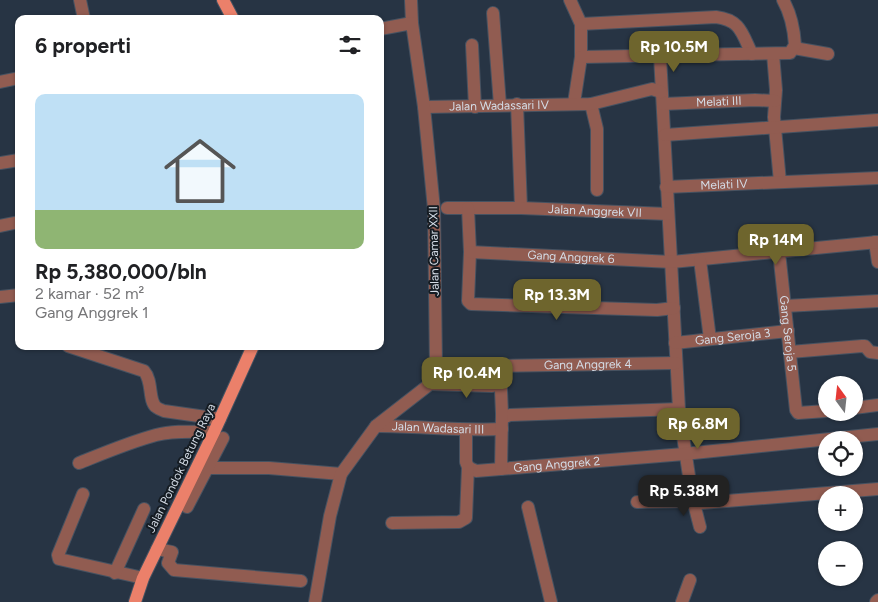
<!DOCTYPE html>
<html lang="id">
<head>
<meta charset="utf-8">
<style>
  body { margin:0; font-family:Figtree,sans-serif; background:#f6f6f6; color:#202124; height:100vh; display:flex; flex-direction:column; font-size:19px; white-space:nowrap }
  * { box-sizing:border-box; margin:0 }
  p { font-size:16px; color:#757577 }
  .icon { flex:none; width:28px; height:28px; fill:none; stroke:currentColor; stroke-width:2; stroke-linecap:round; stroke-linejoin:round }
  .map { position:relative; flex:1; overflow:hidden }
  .drawer { position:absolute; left:15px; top:15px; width:369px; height:335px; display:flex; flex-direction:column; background:#fff; border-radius:10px; box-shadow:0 1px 4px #0004 }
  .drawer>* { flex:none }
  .needle { width:32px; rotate:345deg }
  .controls { position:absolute; left:818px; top:376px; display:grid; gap:10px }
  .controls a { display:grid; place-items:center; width:45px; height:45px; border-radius:50%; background:#fff; box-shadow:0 1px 4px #0004; font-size:25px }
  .price { position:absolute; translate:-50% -42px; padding:0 11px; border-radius:10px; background:#6e652d; color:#fff; font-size:16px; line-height:32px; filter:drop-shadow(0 1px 2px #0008) }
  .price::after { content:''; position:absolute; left:50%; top:30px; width:15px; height:11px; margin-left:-8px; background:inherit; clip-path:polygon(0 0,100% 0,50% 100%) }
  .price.selected { background:#222; color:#fff }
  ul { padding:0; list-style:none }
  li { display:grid; align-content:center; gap:10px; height:265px; padding:0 20px }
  li span { display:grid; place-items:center; height:155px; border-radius:10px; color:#555 }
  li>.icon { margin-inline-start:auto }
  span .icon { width:90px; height:90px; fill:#fffc; stroke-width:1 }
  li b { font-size:21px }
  h2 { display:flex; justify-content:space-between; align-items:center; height:60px; padding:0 20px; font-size:21px }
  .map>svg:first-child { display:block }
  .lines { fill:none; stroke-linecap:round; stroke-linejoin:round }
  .minor-casing { stroke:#465261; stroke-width:14 }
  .major-casing { stroke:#465261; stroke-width:14 }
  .minor { stroke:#915c51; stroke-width:12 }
  .major { stroke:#eb806a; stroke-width:12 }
  .labels { text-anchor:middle; stroke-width:4; stroke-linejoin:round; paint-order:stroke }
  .street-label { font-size:12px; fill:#d4dce6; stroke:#151c23 }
</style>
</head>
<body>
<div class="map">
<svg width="878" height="602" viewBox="0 0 878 602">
  <rect width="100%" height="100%" fill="#273444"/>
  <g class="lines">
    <!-- minor casing -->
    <g class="minor-casing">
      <g id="minor">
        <polyline points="80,0 84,19"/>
        <polyline points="411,0 412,23"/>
        <polyline points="570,0 581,24 581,57 574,103"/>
        <polyline points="493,13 500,105"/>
        <path d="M581,24l135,-7c25,3 26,17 36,37"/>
        <polyline points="472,45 475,107"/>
        <polyline points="794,48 828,54"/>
        <polyline points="773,54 776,90 774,117 780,182"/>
        <polyline points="660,56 679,409 692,496 700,527"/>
        <path d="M581,57l209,-4 5,-8c-1,-16 -4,-31 -12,-45"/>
        <polyline points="0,82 19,78"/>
        <polyline points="517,104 521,208"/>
        <polyline points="591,104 597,129 597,190"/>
        <path id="s1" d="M663,104l92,-4 20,1"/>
        <path id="s2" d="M424,107l167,-3 61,-15 9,3"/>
        <polyline points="665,135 878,120"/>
        <polyline points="0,163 19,160"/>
        <path id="s3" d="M666,187l212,-9"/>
        <path id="s4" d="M447,208h74l147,6"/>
        <polyline points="468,208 470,252 468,301 471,304 657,310 674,308"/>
        <polyline points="0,226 19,222"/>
        <polyline points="875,242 878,262"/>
        <path id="s5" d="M470,252l202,10 206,-20"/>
        <path id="s6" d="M779,252l17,158 2,3 28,-2"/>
        <polyline points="700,260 710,339"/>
        <polyline points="0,297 19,295"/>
        <polyline points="785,306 878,301"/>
        <path id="s7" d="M675,343l113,-12"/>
        <path d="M68,346l76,25c9,10 4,29 12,36 0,1 8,4 8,4l56,8"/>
        <polyline points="790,352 862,346 865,346 870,352 878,353"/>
        <polyline points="430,384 492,386"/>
        <polyline points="854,408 878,405"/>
        <polyline points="502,418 510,415 679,409"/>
        <path id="s8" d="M376,426c42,0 84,5 126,3"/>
        <path d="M79,463c25,-10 51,-21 77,-28 19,-5 39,-3 58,-3"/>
        <path id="s9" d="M468,467l8,4 208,-17 194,-20"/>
        <polyline points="207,468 269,468 341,474"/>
        <path id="s10" d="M501,469l1,-55 -2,-48 176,-3"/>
        <polyline points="83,494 58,555 59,559 143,578"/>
        <polyline points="637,502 695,501 701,503 878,489"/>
        <polyline points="187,507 223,438"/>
        <polyline points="528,507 551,602"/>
        <polyline points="392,523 459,522 466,518 468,467 466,462 466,430"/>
        <polyline points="157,549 172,552 168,563 174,570 301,581"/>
        <polyline points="115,573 144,509"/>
        <polyline points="315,602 330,516 341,474 376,426 430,384 435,375 436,367 434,209 424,107 412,23 380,29"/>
        <polyline points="682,602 690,580"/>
        <polyline points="876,602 878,600"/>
      </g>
    </g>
    <!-- major casing -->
    <g class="major-casing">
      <g id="major">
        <polyline points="223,0 233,19"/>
        <polyline points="135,602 143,578 214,432 253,346"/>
      </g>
    </g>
    <!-- minor -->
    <use href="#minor" class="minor"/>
    <!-- major -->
    <use href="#major" class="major"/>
  </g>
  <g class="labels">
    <!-- street labels -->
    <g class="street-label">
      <text dy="4" stroke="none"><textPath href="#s1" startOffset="56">Melati III</textPath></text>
      <text dy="4" stroke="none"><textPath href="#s2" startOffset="75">Jalan Wadassari IV</textPath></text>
      <text dy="4" stroke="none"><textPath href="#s3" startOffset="58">Melati IV</textPath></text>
      <text dy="4" stroke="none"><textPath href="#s4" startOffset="148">Jalan Anggrek VII</textPath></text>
      <text transform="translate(434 251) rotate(-91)" y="4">Jalan Camar XXII</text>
      <text dy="4" stroke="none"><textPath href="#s5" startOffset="101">Gang Anggrek 6</textPath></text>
      <text dy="4" stroke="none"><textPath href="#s6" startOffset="82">Gang Seroja 5</textPath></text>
      <text dy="4" stroke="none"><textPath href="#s7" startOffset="58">Gang Seroja 3</textPath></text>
      <text dy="4" stroke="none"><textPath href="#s10" startOffset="191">Gang Anggrek 4</textPath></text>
      <text dy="4" stroke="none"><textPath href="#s8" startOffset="62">Jalan Wadasari III</textPath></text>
      <text dy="4" stroke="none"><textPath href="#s9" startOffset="90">Gang Anggrek 2</textPath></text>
      <text transform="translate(181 468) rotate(-64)" y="4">Jalan Pondok Betung Raya</text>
    </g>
  </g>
</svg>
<div class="controls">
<a><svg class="needle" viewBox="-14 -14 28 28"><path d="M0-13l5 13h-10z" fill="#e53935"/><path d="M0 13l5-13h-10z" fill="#757577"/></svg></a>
<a><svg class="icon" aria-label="locate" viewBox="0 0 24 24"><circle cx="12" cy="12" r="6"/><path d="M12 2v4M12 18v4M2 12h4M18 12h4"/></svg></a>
<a>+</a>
<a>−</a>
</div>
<b class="price" style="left:674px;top:73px">Rp 10.5M</b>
<b class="price" style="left:776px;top:266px">Rp 14M</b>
<b class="price" style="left:557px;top:321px">Rp 13.3M</b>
<b class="price" style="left:467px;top:399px">Rp 10.4M</b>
<b class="price" style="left:698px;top:450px">Rp 6.8M</b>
<b class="price selected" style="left:684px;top:517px">Rp 5.38M</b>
<section class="drawer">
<h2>6 properti<svg class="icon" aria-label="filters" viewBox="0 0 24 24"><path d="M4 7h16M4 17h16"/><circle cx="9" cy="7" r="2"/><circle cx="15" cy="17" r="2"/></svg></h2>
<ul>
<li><span style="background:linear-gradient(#bfe0f5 75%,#8fb573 0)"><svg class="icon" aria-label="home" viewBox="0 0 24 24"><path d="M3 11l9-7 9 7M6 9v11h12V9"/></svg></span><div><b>Rp 5,380,000/bln</b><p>2 kamar · 52 m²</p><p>Gang Anggrek 1</p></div></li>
</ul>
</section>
</div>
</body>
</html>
